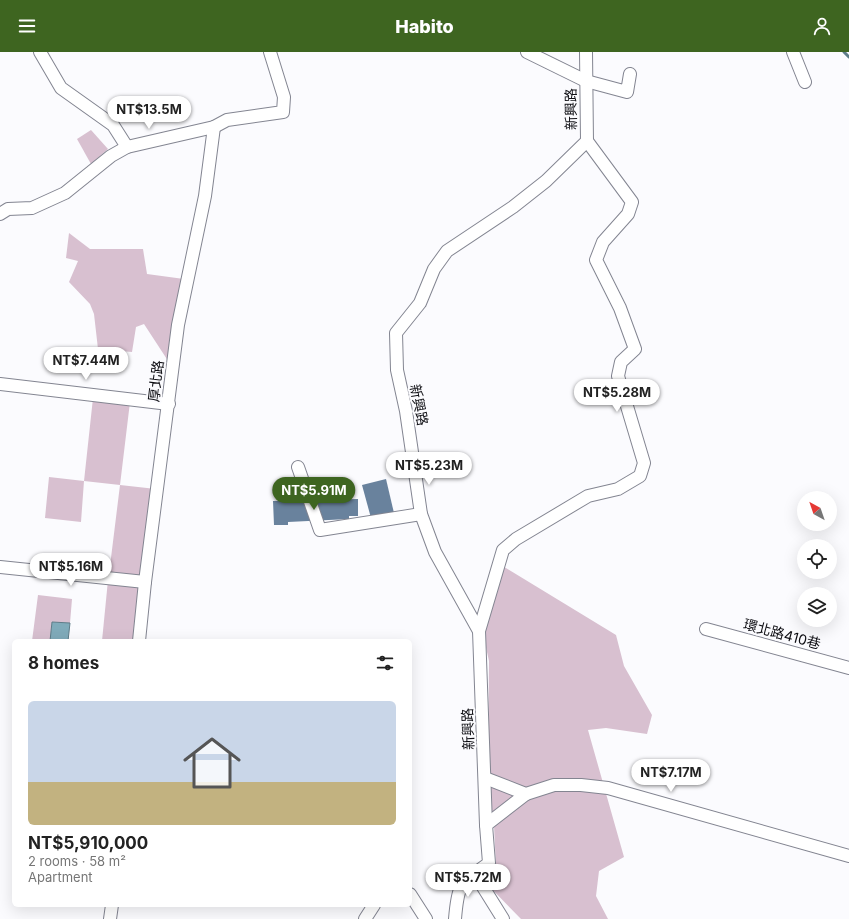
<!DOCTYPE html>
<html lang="en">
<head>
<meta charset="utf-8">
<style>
  body { margin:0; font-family:Inter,"Noto Sans TC",sans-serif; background:#f2f2f2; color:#222; height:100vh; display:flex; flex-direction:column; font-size:15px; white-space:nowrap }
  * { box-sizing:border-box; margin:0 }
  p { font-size:13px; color:#767676 }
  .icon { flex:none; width:22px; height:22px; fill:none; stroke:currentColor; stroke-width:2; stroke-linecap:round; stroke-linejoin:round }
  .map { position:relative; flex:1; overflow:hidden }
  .side { position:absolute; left:12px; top:587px; width:400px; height:268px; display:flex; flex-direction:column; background:#fff; border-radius:6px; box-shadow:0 4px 16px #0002 }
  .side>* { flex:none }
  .needle { width:26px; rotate:320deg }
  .fabs { position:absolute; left:797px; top:439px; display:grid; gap:8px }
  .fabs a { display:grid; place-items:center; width:40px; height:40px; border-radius:50%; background:#fff; box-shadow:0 4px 16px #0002; font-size:20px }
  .price { position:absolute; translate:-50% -34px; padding:0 9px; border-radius:14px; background:#fff; color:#222; font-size:13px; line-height:26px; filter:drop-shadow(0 1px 2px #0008) }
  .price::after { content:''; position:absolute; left:50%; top:24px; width:12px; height:9px; margin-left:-6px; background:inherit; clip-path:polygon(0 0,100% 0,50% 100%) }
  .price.on { background:#3e6520; color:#fff }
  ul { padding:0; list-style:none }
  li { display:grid; align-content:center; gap:8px; height:212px; padding:0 16px }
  li span { display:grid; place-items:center; height:124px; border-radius:6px; color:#555 }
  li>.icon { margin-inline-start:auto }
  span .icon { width:72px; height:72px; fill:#fffc; stroke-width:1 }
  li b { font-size:17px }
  h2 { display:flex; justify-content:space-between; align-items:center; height:48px; padding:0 16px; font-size:17px }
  header { display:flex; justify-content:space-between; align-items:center; height:52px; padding:0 16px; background:#3e6520; color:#fff; font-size:18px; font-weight:800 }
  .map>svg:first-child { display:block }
  .green { fill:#d8c0d0 }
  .water { fill:#80abba; stroke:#5e7c88 }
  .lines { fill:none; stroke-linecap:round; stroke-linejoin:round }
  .stream { stroke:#5e7c88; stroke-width:3 }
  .building { fill:#69829d }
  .minor-casing { stroke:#838591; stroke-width:14 }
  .minor { stroke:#fff; stroke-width:12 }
  .labels { text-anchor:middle; stroke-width:4; stroke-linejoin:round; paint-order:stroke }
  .street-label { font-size:14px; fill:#0e0e13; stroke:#fbfbfe }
</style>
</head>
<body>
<header><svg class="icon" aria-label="menu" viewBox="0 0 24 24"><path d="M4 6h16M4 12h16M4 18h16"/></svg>Habito<svg class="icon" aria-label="person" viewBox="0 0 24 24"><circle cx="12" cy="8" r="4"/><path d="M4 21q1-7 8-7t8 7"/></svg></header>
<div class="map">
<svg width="849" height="867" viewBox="0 0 849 867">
  <rect width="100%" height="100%" fill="#fbfbfe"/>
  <!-- green -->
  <g class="green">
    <polygon points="91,78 108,97 91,112 77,87"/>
    <polygon points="69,181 90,197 143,197 147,222 184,227 174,318 144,272 136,275 132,300 98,297 94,262 90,252 69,230 78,209 66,206"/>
    <polygon points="93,346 130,350 120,433 156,437 142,524 109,522 120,433 84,429 81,470 45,466 49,425 84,429"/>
    <polygon points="501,513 616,583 624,614 652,663 647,682 606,676 588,678 624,805 599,819 596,844 608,867 521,867 485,830 496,815 494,774 488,733 489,609 481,573"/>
    <polygon points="108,528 140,532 139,589 102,589"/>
    <polygon points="38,543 72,547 70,571 52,570 50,589 32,589"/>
  </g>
  <!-- water -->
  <polygon class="water" points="52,570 70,571 68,589 50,589"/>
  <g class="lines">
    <!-- stream -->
    <polyline class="stream" points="844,0 849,5"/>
  </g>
  <!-- building -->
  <g class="building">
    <polygon points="386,427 394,461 371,466 362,433"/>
    <polygon points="358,447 358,464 349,464 349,467 288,470 288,473 274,473 273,449"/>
  </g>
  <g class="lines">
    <!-- minor casing -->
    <g class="minor-casing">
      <g id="minor">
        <polyline points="40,0 61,36 113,73 127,95"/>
        <polyline points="527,0 586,29 627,40 630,22"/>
        <polyline points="793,0 805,30"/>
        <polyline points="0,162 8,157 32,156 65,141 111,104 127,95 214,75 227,68 283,60 284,45 270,0"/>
        <polyline points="0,332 169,352"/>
        <polyline points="298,415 320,478 421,462"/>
        <polyline points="0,515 145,530"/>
        <polyline points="706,577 849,616"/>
        <polyline points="479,579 503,498 516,487 588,444 618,437 640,424 644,411 618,324 621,310 635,297 620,256 596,208 603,190 628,162 632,150 587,89"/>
        <polyline points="139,589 145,530 178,273 205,144 214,75"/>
        <polyline points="485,726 526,742 554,733 581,733 608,736 849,804"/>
        <polyline points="486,773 526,742"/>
        <polyline points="475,822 503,867"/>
        <polyline points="410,842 426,867"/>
        <polyline points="110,867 112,853"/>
        <polyline points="365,867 374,853"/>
        <path d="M455,867c3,-37 5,-34 34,-56l-3,-38 -7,-194 -44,-79 -14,-38 -15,-103 -9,-41 -1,-37 24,-30 14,-34 13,-18 66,-44 33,-26 41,-40 -1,-89"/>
      </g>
    </g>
    <!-- minor -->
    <use href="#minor" class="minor"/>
  </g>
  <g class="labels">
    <!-- street labels -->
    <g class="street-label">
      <text transform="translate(571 57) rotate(-91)" y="5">新興路</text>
      <text transform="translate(156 329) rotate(-83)" y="5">厚北路</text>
      <text transform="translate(419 353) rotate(79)" y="5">新興路</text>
      <text transform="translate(782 582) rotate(15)" y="5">環北路410巷</text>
      <text transform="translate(468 677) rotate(-92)" y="5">新興路</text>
    </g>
  </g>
</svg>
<div class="fabs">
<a><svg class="needle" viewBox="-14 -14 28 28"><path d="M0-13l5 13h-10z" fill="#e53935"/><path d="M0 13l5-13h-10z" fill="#767676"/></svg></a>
<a><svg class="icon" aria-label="locate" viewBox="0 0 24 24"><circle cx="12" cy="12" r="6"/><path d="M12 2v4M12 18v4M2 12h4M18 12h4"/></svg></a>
<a><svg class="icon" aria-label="layers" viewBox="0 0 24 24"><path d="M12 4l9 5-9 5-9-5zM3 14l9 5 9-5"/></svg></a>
</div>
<b class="price" style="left:149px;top:78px">NT$13.5M</b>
<b class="price" style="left:86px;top:329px">NT$7.44M</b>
<b class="price" style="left:617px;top:361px">NT$5.28M</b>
<b class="price" style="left:429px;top:434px">NT$5.23M</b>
<b class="price on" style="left:314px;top:459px">NT$5.91M</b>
<b class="price" style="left:71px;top:535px">NT$5.16M</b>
<b class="price" style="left:671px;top:741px">NT$7.17M</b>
<b class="price" style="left:468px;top:846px">NT$5.72M</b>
<section class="side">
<h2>8 homes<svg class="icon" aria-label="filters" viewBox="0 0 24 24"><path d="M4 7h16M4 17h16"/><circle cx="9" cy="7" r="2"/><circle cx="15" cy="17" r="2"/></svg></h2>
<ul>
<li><span style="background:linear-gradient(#c9d6e8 65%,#c2b280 0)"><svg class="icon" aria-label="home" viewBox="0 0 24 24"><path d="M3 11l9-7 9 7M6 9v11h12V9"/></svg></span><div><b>NT$5,910,000</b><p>2 rooms · 58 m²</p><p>Apartment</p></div></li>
</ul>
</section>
</div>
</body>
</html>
